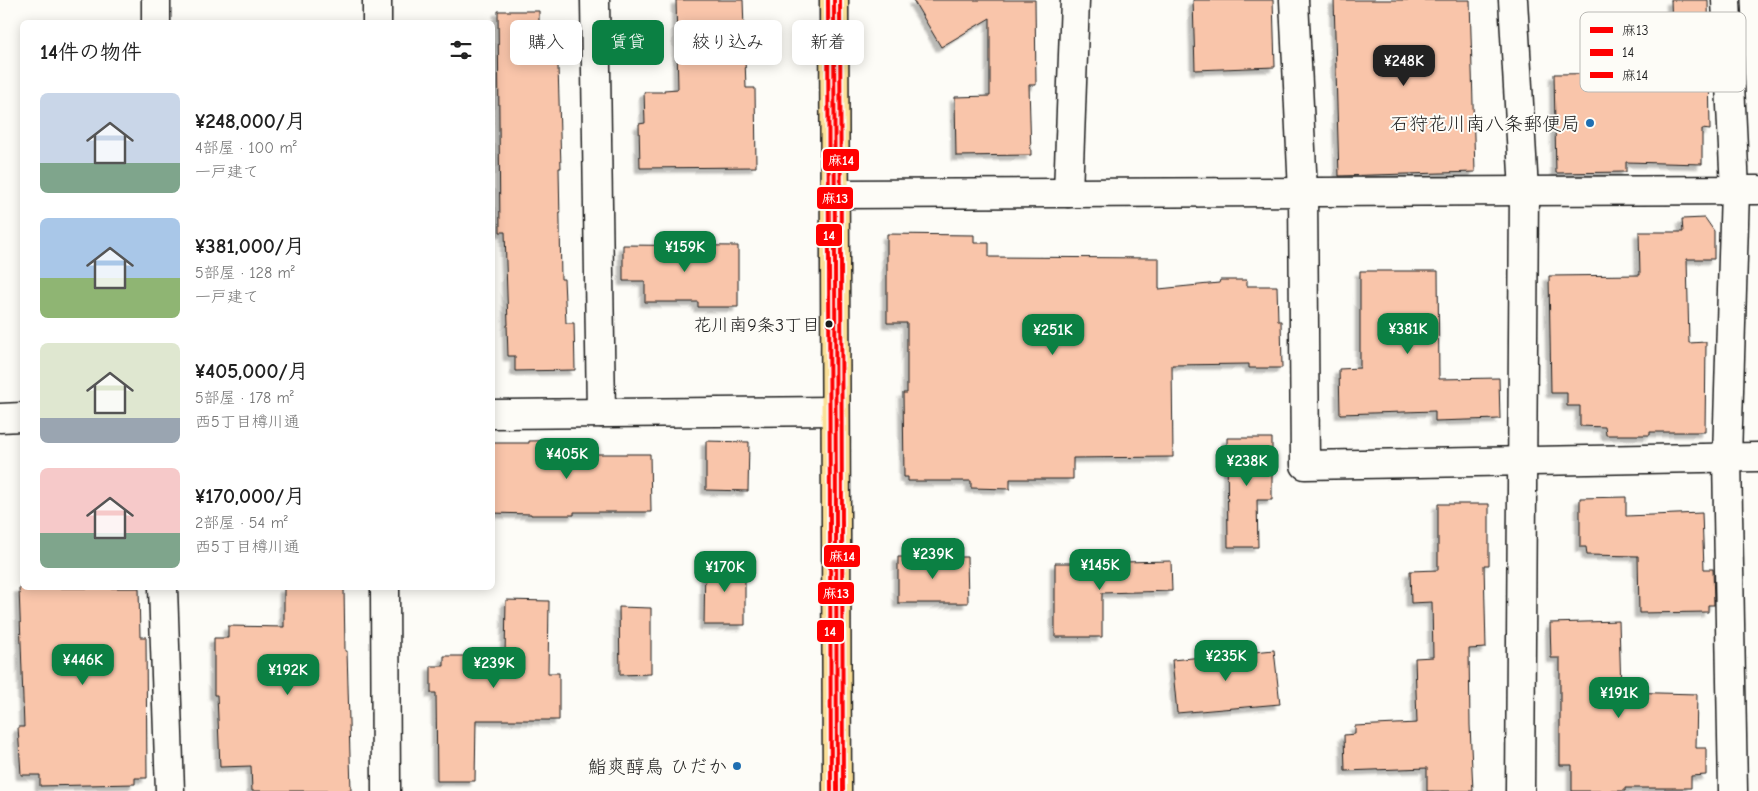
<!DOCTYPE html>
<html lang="ja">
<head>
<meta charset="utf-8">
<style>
  body { margin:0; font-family:"Comic Neue","Klee One",sans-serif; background:#f6f6f6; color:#222; height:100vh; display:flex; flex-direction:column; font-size:19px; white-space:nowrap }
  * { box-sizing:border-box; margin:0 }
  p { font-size:16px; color:#767676 }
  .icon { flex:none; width:28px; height:28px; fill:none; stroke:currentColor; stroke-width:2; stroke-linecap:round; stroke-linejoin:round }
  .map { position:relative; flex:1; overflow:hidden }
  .drawer { position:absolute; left:20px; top:20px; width:475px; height:570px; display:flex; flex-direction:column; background:#fff; border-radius:8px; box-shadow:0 2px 12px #0003 }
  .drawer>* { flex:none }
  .top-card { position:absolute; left:510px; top:20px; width:475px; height:45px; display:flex; gap:10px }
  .price { position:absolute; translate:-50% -42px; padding:0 11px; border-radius:10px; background:#0b8043; color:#fff; font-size:16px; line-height:32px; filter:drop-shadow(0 1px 2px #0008) }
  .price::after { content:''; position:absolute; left:50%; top:30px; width:15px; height:11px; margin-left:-8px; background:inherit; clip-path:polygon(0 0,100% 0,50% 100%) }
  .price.current { background:#222; color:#fff }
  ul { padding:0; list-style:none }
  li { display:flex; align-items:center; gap:15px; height:125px; padding:0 20px }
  li span { display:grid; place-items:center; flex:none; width:140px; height:100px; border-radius:8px; color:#555 }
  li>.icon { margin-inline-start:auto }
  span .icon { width:60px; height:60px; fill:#fffc; stroke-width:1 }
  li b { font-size:21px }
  h2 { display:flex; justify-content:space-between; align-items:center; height:60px; padding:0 20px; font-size:21px }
  .tag { padding:0 18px; border-radius:8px; background:#fff; box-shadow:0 2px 12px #0003; font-size:18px; line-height:45px }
  .tag.current { background:#0b8043; color:#fff }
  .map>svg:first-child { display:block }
  .building { fill:#f9c5aa; stroke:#1c1c1c; filter:url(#shadow) }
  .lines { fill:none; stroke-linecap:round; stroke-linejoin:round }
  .minor-casing { stroke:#1c1c1c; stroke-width:31 }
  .major-casing { stroke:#1c1c1c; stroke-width:31 }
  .minor { stroke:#fdfcf7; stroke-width:28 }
  .major { stroke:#fbdf96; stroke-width:28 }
  .bus-1-casing { stroke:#fdfcf7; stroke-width:8 }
  .bus-2-casing { stroke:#fdfcf7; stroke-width:8 }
  .bus-3-casing { stroke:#fdfcf7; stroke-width:8 }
  .bus-1 { stroke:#f00; stroke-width:4 }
  .bus-2 { stroke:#f00; stroke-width:4 }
  .bus-3 { stroke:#f00; stroke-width:4 }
  .poi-dot { fill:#1f6fb2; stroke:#fdfcf7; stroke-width:2 }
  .bus-dot { fill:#1c1c1c; stroke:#fdfcf7; stroke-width:2 }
  .labels { text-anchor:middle; stroke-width:4; stroke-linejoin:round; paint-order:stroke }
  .bus-label { font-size:18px; fill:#1c1c1c; stroke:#fdfcf7; text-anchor:end }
  .poi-label { font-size:19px; fill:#1c1c1c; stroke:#fdfcf7; text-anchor:end }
  .key { fill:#fdfcf7; stroke:#bab9b5; stroke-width:1 }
  .key-label { font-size:14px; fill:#1c1c1c }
  .line-badge { stroke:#fdfcf7; stroke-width:2 }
  .badge-label { font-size:14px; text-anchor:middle; font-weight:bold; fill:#fff }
</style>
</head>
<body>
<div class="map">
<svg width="1758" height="791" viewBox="0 0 1758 791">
  <defs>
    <filter id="shadow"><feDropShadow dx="-4.5" dy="4.5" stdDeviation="1" flood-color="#0004"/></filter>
  </defs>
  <rect width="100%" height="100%" fill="#fdfcf7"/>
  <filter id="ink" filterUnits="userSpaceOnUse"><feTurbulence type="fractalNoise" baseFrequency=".02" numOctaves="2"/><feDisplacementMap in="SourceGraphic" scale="10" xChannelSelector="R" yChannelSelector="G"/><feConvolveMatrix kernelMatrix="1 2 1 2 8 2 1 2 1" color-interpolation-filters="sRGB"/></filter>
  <g filter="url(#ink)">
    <!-- building -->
    <g class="building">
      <polygon points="676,0 743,0 746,88 755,88 756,167 640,168 639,124 645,123 644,92 664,92 664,90 678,89"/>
      <polygon points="913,0 1035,0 1036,85 1029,85 1031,155 956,156 955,97 990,96 990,18 941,47"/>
      <polygon points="1193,0 1273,0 1275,67 1195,70"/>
      <polygon points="1334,0 1470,0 1475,172 1339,176"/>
      <polygon points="1671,0 1708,0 1710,130 1702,129 1702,164 1626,162 1626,172 1556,173 1554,74 1652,73 1652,30 1672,30"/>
      <polygon points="498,11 539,11 539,26 555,26 556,32 557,32 561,168 559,168 561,279 564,279 566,323 574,323 575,370 515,371 515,356 508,356 507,325 508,325 505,232 500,232"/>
      <polygon points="1705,218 1714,231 1714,259 1687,259 1689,343 1706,342 1705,432 1650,432 1650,435 1606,435 1605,427 1580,426 1580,406 1567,406 1567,393 1551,393 1549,276 1640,275 1639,232 1683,232 1682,219"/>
      <polygon points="887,234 974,235 974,243 989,243 989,257 1159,258 1159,289 1219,283 1220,280 1247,280 1247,286 1277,286 1278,321 1281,321 1282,368 1249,368 1249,364 1172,365 1173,457 1073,458 1073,479 1010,479 1010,489 971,488 971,481 908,481 908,477 904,477 903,393 907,393 907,323 887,323"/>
      <polygon points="623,245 738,246 738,307 698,307 698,302 645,302 645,281 623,281"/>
      <polygon points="1360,271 1438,271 1439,379 1499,378 1500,419 1435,421 1435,411 1340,414 1339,369 1360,368"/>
      <polygon points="1227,438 1272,438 1272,500 1257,500 1258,547 1228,547"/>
      <polygon points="572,440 573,454 650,454 651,512 574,512 574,515 531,515 531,514 492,513 492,443 529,443 529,441"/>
      <polygon points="706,441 749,442 748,491 706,490"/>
      <polygon points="1626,497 1626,516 1702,513 1704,569 1713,569 1714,605 1708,605 1708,612 1639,613 1638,556 1587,555 1586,547 1580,547 1580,498"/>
      <polygon points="1438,504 1489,504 1489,565 1484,565 1486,648 1469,649 1470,725 1473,791 1427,791 1427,768 1345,771 1344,735 1355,734 1355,726 1417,723 1415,658 1433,657 1432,602 1411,603 1410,571 1438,570"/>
      <polygon points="898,557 967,557 968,603 898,603"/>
      <polygon points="705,561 745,561 745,625 704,625"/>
      <polygon points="1171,561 1172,591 1102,593 1102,637 1055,637 1055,563 1122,563 1122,562"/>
      <polygon points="19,588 139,588 140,637 146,637 147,778 135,778 135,784 40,786 40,775 21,775 18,727 24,727"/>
      <polygon points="284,588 344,588 345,651 347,651 351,791 252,791 251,766 220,767 217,695 214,695 214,638 228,638 228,626 284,627"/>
      <polygon points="506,600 549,601 548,673 559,673 559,720 476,720 475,781 437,781 436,693 431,693 431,666 444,666 444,656 505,656"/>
      <polygon points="619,607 651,608 651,674 620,675"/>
      <polygon points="1619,621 1621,692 1697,694 1696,748 1706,748 1706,775 1691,776 1691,788 1625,788 1625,791 1572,791 1572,765 1560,765 1560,658 1551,658 1550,623"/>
      <polygon points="1274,650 1280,704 1177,713 1172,660"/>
    </g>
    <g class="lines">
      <!-- minor casing -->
      <g class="minor-casing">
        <g id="minor">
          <polyline points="156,0 156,22"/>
          <polyline points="377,0 377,22"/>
          <polyline points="595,0 601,413"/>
          <polyline points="1294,0 1303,192 1305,465 1758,457"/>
          <polyline points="1513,0 1524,191 1520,791"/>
          <polyline points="1726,0 1735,190 1727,457 1733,791"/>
          <polyline points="1068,193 1075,0"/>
          <polyline points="835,194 1758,190"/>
          <polyline points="492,414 835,411"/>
          <polyline points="0,418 22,417"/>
          <polyline points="163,588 170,791"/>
          <polyline points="385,588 386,791"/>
        </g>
      </g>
      <!-- major casing -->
      <g class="major-casing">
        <polyline id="major" points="834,0 837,791"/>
      </g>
      <!-- minor -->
      <use href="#minor" class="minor"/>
      <!-- major -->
      <use href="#major" class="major"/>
      <!-- bus-1 casing -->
      <g class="bus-1-casing">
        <polyline id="bus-1" points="834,0 837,791"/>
      </g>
      <!-- bus-2 casing -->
      <g class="bus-2-casing">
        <polyline id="bus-2" points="828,0 831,791"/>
      </g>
      <!-- bus-3 casing -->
      <g class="bus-3-casing">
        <polyline id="bus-3" points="840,0 843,791"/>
      </g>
      <!-- bus-1 -->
      <use href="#bus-1" class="bus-1"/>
      <!-- bus-2 -->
      <use href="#bus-2" class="bus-2"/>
      <!-- bus-3 -->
      <use href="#bus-3" class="bus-3"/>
    </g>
  </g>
  <!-- markers -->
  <g class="poi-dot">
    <circle cx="1590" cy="123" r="5"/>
    <circle cx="737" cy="766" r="5"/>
  </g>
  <circle class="bus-dot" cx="829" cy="324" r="4.5"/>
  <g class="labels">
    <!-- bus labels -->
    <g class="bus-label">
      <text x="820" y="331">花川南9条3丁目</text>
    </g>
    <!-- poi labels -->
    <g class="poi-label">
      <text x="1580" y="130">石狩花川南八条郵便局</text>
      <text x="727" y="773">鮨爽醇鳥 ひだか</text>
    </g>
  </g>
  <!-- legend -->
  <rect x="1580" y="12" width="166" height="80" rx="8" class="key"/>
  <rect x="1590" y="27" width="23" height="6" fill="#f00"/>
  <rect x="1590" y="49" width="23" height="7" fill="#f00"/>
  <rect x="1590" y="72" width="23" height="6" fill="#f00"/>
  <g class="key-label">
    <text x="1622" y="35">麻13</text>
    <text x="1622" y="57">14</text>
    <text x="1622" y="80">麻14</text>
  </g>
  <g class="line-badge">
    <rect x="822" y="148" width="38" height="24" rx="5" fill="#f00"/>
    <rect x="816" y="186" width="38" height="24" rx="5" fill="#f00"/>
    <rect x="815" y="223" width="28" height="24" rx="5" fill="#f00"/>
    <rect x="823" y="544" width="38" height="24" rx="5" fill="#f00"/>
    <rect x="817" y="581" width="38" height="24" rx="5" fill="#f00"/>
    <rect x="816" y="619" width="29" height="24" rx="5" fill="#f00"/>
  </g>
  <g class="badge-label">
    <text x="841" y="165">麻14</text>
    <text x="835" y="203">麻13</text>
    <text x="829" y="240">14</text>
    <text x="842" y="561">麻14</text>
    <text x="836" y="598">麻13</text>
    <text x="830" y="636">14</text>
  </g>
</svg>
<b class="price current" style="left:1404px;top:87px">¥248K</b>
<b class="price" style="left:685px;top:273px">¥159K</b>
<b class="price" style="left:1408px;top:355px">¥381K</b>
<b class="price" style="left:1053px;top:356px">¥251K</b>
<b class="price" style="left:567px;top:480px">¥405K</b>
<b class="price" style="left:1247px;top:487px">¥238K</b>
<b class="price" style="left:933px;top:580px">¥239K</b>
<b class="price" style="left:1100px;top:591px">¥145K</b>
<b class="price" style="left:725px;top:593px">¥170K</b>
<b class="price" style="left:1226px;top:682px">¥235K</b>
<b class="price" style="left:83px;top:686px">¥446K</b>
<b class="price" style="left:494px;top:689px">¥239K</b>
<b class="price" style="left:288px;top:696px">¥192K</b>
<b class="price" style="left:1619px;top:719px">¥191K</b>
<div class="top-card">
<a class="tag">購入</a>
<a class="tag current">賃貸</a>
<a class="tag">絞り込み</a>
<a class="tag">新着</a>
</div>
<section class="drawer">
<h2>14件の物件<svg class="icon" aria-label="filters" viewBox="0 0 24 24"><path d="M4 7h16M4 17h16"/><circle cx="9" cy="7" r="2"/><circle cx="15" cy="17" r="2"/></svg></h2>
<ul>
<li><span style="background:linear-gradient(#c9d6e8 70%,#7fa58c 0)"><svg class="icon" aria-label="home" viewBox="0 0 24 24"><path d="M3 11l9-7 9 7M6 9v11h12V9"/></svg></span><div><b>¥248,000/月</b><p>4部屋 · 100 m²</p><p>一戸建て</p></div></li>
<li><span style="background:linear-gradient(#a9c7e8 60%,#8fb573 0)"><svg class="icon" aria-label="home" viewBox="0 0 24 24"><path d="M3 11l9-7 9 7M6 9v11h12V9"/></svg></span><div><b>¥381,000/月</b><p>5部屋 · 128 m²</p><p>一戸建て</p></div></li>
<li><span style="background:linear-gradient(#dfe7d0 75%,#9aa5b1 0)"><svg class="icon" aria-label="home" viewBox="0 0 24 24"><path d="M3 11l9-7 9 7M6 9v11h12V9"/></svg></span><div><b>¥405,000/月</b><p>5部屋 · 178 m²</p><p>西5丁目樽川通</p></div></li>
<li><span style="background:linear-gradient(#f6c9c9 65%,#7fa58c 0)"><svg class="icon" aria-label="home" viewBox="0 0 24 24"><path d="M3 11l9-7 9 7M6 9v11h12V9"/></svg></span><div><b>¥170,000/月</b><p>2部屋 · 54 m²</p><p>西5丁目樽川通</p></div></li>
</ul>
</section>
</div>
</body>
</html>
